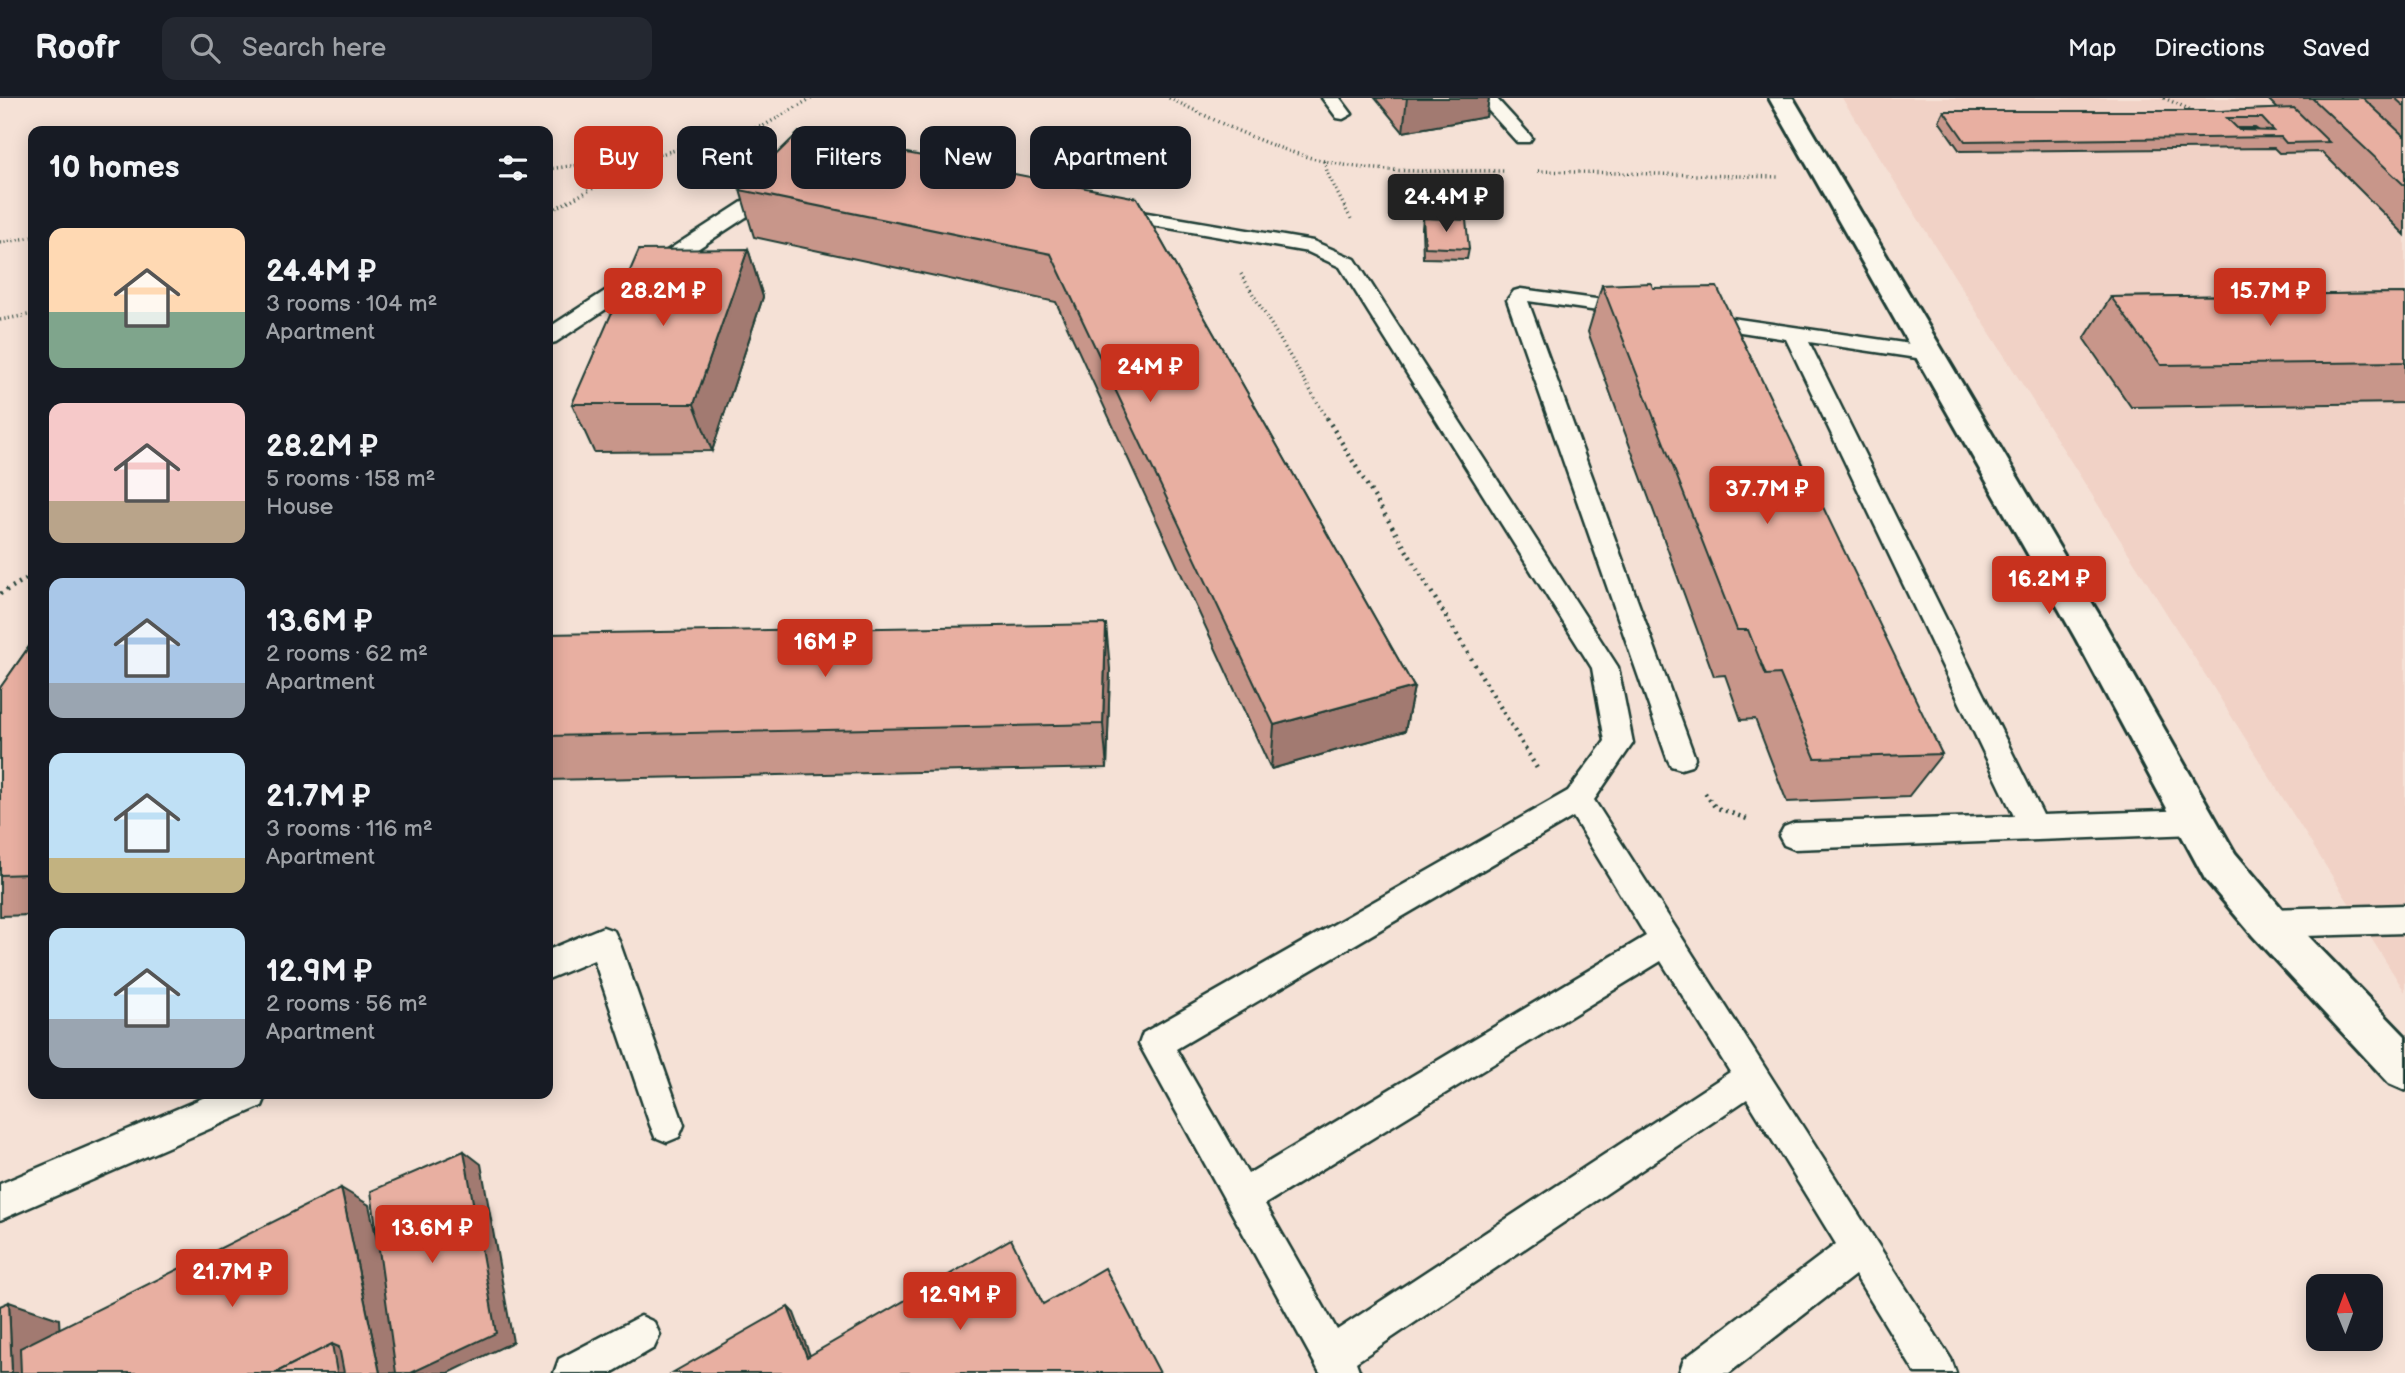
<!DOCTYPE html>
<html lang="en">
<head>
<meta charset="utf-8">
<style>
  body { margin:0; font-family:"Balsamiq Sans",sans-serif; background:#242831; color:#f1f3f6; height:100vh; display:flex; flex-direction:column; font-size:26px; white-space:nowrap }
  * { box-sizing:border-box; margin:0 }
  p { font-size:23px; color:#9ea1a6 }
  .icon { flex:none; width:38px; height:38px; fill:none; stroke:currentColor; stroke-width:2; stroke-linecap:round; stroke-linejoin:round }
  .map { position:relative; flex:1; overflow:hidden }
  .drawer { position:absolute; left:28px; top:28px; width:525px; height:973px; display:flex; flex-direction:column; background:#171b24; border-radius:14px; box-shadow:0 4px 18px #0003 }
  .drawer>* { flex:none }
  .top-card { position:absolute; left:574px; top:28px; width:665px; height:63px; display:flex; gap:14px }
  .needle { width:46px; rotate:359deg }
  .tools { position:absolute; left:2306px; top:1176px; display:grid; gap:14px }
  .tools a { display:grid; place-items:center; width:77px; height:77px; border-radius:14px; background:#171b24; box-shadow:0 4px 18px #0003; font-size:35px }
  .price { position:absolute; translate:-50% -60px; padding:0 16px; border-radius:7px; background:#c8321e; color:#fff; font-size:23px; line-height:46px; filter:drop-shadow(0 2px 4px #0008) }
  .price::after { content:''; position:absolute; left:50%; top:42px; width:21px; height:16px; margin-left:-10px; background:inherit; clip-path:polygon(0 0,100% 0,50% 100%) }
  .price.on { background:#222; color:#fff }
  ul { padding:0; list-style:none }
  li { display:flex; align-items:center; gap:21px; height:175px; padding:0 21px }
  li span { display:grid; place-items:center; flex:none; width:196px; height:140px; border-radius:14px; color:#555 }
  li>.icon { margin-inline-start:auto }
  span .icon { width:84px; height:84px; fill:#fffc; stroke-width:1 }
  li b { font-size:30px }
  h2 { display:flex; justify-content:space-between; align-items:center; height:84px; padding:0 21px; font-size:30px }
  .pill { padding:0 24px; border-radius:14px; background:#171b24; box-shadow:0 4px 18px #0003; font-size:24px; line-height:63px }
  .pill.on { background:#c8321e; color:#fff }
  header { display:flex; align-items:center; gap:42px; box-sizing:border-box; height:98px; padding:0 35px; background:#171b24; border-bottom:2px solid #363941 }
  header strong { font-size:33px }
  nav { display:flex; gap:38px; margin-inline-start:auto; font-size:24px }
  .search { width:490px; height:63px; background:#242831; display:flex; align-items:center; gap:18px; box-sizing:border-box; padding:0 24px; border-radius:14px; color:#9ea1a6; font-size:26px }
  .map>svg:first-child { display:block }
  .built { fill:#f1d2c6 }
  .lines { fill:none; stroke-linecap:round; stroke-linejoin:round }
  .lane-casing { stroke:#1f3d34; stroke-width:5 }
  .street-casing { stroke:#1f3d34; stroke-width:6 }
  .path-far1 { stroke:#1f3d34; stroke-width:3.5; stroke-dasharray:1 3.5; stroke-linecap:butt }
  .path { stroke:#1f3d34; stroke-width:4.5; stroke-dasharray:2 5; stroke-linecap:butt }
  .lane { fill:#fbf7ec; fill-rule:evenodd }
  .street { fill:#fbf7ec; fill-rule:evenodd }
  .wall { fill:#c8968a; stroke:#1f3d34; stroke-width:2; fill-rule:evenodd }
  .shaded-wall { fill:#a27a71; stroke:#1f3d34; stroke-width:2 }
  .building { fill:#e8afa1; stroke:#1f3d34; stroke-width:2; fill-rule:evenodd }
</style>
</head>
<body>
<header>
<strong>Roofr</strong>
<div class="search"><svg class="icon" aria-label="search" viewBox="0 0 24 24"><circle cx="10" cy="10" r="6"/><path d="M15 15l6 6"/></svg>Search here</div>
<nav><a>Map</a><a>Directions</a><a>Saved</a></nav>
</header>
<div class="map">
<svg width="2405" height="1275" viewBox="0 0 2405 1275">
  <rect width="100%" height="100%" fill="#f5e1d6"/>
  <filter id="ink" filterUnits="userSpaceOnUse"><feTurbulence type="fractalNoise" baseFrequency=".0143" numOctaves="2"/><feDisplacementMap in="SourceGraphic" scale="14" xChannelSelector="R" yChannelSelector="G"/><feConvolveMatrix kernelMatrix="1 2 1 2 8 2 1 2 1" color-interpolation-filters="sRGB"/></filter>
  <g filter="url(#ink)">
    <!-- built -->
    <polygon class="built" points="1842,0 2405,0 2405,894"/>
    <g class="lines">
      <!-- lane casing -->
      <g class="lane-casing">
        <g id="lane">
          <polygon points="1322,0 1340,0 1352,16 1343,21 1337,20"/>
          <polygon points="1477,0 1496,0 1529,36 1532,40 1529,44 1517,44"/>
          <polygon points="777,84 784,86 787,90 784,94 556,244 548,246 548,230 770,86"/>
          <path d="M1112,109l201,34 42,18 263,408 15,76 -39,57 357,559 5,14h-41l-60,-98 -126,98h-50l5,-14 152,-115 -89,-145 -391,263 4,11h-40l-181,-329 4,-11 425,-242 37,-50 -13,-73 -252,-401 -32,-15 -203,-35 -3,-4zM1573,719l73,119 -398,238 -72,-125zM1661,863l69,111 -393,258 -72,-126z"/>
          <polygon points="1521,191 1633,206 1640,208 1644,212 1640,216 1633,218 1528,203 1695,660 1691,668 1681,671 1671,668 1667,660 1507,202 1514,193"/>
          <polygon points="1697,215 1938,250 1941,255 1938,260 1930,262 1809,244 2043,717 2195,712 2205,715 2210,724 2205,733 2195,736 1794,751 1784,747 1779,738 1784,729 1794,725 2014,718 1786,241 1689,226 1686,221 1689,216"/>
          <polygon points="2405,807 2405,835 2268,839 2257,835 2252,825 2257,815 2268,811"/>
          <polygon points="603,829 614,833 619,843 684,1027 679,1039 667,1044 655,1039 650,1027 594,862 548,881 548,852"/>
          <polygon points="212,996 267,996 262,1008 0,1122 0,1086"/>
          <polygon points="641,1218 654,1224 660,1237 654,1250 611,1275 554,1275 559,1261"/>
        </g>
      </g>
      <!-- street casing -->
      <g class="street-casing">
        <polygon id="street" points="1769,0 1793,0 2104,525 2235,755 2283,812 2405,938 2405,992 2389,985 2253,838 2205,781 2076,541"/>
      </g>
      <!-- path-far1 -->
      <g class="path-far1">
        <path d="M1169,0c56,27 113,57 175,67 53,9 108,5 161,6"/>
        <polyline points="2164,0 2198,15"/>
        <polyline points="1324,63 1328,77 1352,123"/>
        <polyline points="548,71 657,57 763,28 812,0"/>
        <polyline points="1538,73 1778,79"/>
        <polyline points="548,114 653,59"/>
        <polyline points="0,145 33,139"/>
        <polyline points="1241,176 1328,322"/>
        <polyline points="0,222 33,216"/>
      </g>
      <!-- path -->
      <g class="path">
        <polyline points="1327,320 1538,672"/>
        <polyline points="0,496 33,477"/>
        <polyline points="1705,695 1715,709 1750,722"/>
      </g>
      <!-- lane -->
      <use href="#lane" class="lane"/>
      <!-- street -->
      <use href="#street" class="street"/>
    </g>
    <!-- wall -->
    <g class="wall">
      <polygon points="1375,0 1489,0 1486,19 1403,34"/>
      <path d="M2267,0h138v137l-83,-83 -43,1 -5,-5 -314,3 -21,-30 5,-10h277l57,-2zM2237,30h18l3,2h-19z"/>
      <polygon points="740,92 1137,100 1414,589 1405,633 1271,671 1056,204 754,139"/>
      <polygon points="1423,120 1469,151 1467,161 1423,160 1422,130"/>
      <polygon points="748,151 763,199 712,353 594,354 572,306"/>
      <polygon points="1602,187 1653,190 1942,656 1908,699 1787,704 1755,621 1741,622 1725,577 1714,578 1588,234"/>
      <polygon points="2405,195 2405,305 2131,309 2084,241 2111,199"/>
      <polygon points="548,536 1110,571 1107,670 548,682"/>
      <polygon points="33,543 33,817 0,818 0,590"/>
    </g>
    <!-- shaded-wall -->
    <g class="shaded-wall">
      <polygon points="1407,0 1489,0 1486,19 1403,34"/>
      <polygon points="748,151 763,199 712,353 694,306"/>
      <polygon points="1106,526 1110,571 1107,670 1103,626"/>
      <polygon points="1414,589 1405,633 1271,671 1274,627"/>
      <polygon points="464,1053 481,1066 513,1244 449,1275 411,1275"/>
      <polygon points="341,1090 369,1107 407,1275 380,1275"/>
      <polygon points="9,1204 59,1221 62,1275 12,1275"/>
      <polygon points="788,1209 794,1215 812,1263 807,1259"/>
      <polygon points="332,1246 369,1262 372,1275 288,1275"/>
    </g>
    <!-- building -->
    <g class="building">
      <polygon points="2312,0 2363,0 2405,39 2405,88"/>
      <polygon points="2395,0 2405,0 2405,9"/>
      <path d="M2294,10l35,34 -43,1 -5,-6 -316,4 -21,-30h277zM2227,20h35l12,13 -35,-1z"/>
      <polygon points="799,34 1137,100 1414,589 1274,627 1051,156 740,92"/>
      <polygon points="1423,120 1466,122 1469,151 1425,149"/>
      <polygon points="748,151 694,306 572,306 639,152"/>
      <polygon points="1651,185 1653,190 1717,189 1942,656 1815,660 1780,576 1766,577 1748,532 1737,532 1602,187"/>
      <polygon points="2405,195 2405,264 2161,267 2111,199"/>
      <polygon points="1106,526 1103,626 548,638 548,536"/>
      <polygon points="33,543 33,775 32,776 0,777 0,590"/>
      <polygon points="464,1053 496,1235 411,1275 396,1275 371,1093"/>
      <polygon points="341,1090 380,1275 344,1275 339,1249 332,1246 275,1275 21,1275 20,1250"/>
      <polygon points="1011,1141 1043,1206 1105,1170 1160,1275 672,1275 788,1209 807,1259"/>
      <polygon points="9,1204 12,1275 0,1275 0,1208"/>
      <polygon points="332,1246 337,1275 275,1275"/>
    </g>
  </g>
</svg>
<div class="tools">
<a><svg class="needle" viewBox="-14 -14 28 28"><path d="M0-13l5 13h-10z" fill="#e53935"/><path d="M0 13l5-13h-10z" fill="#9ea1a6"/></svg></a>
</div>
<b class="price on" style="left:1446px;top:136px">24.4M ₽</b>
<b class="price" style="left:663px;top:230px">28.2M ₽</b>
<b class="price" style="left:2270px;top:230px">15.7M ₽</b>
<b class="price" style="left:1150px;top:306px">24M ₽</b>
<b class="price" style="left:1767px;top:428px">37.7M ₽</b>
<b class="price" style="left:2049px;top:518px">16.2M ₽</b>
<b class="price" style="left:825px;top:581px">16M ₽</b>
<b class="price" style="left:432px;top:1167px">13.6M ₽</b>
<b class="price" style="left:232px;top:1211px">21.7M ₽</b>
<b class="price" style="left:960px;top:1234px">12.9M ₽</b>
<div class="top-card">
<a class="pill on">Buy</a>
<a class="pill">Rent</a>
<a class="pill">Filters</a>
<a class="pill">New</a>
<a class="pill">Apartment</a>
</div>
<section class="drawer">
<h2>10 homes<svg class="icon" aria-label="filters" viewBox="0 0 24 24"><path d="M4 7h16M4 17h16"/><circle cx="9" cy="7" r="2"/><circle cx="15" cy="17" r="2"/></svg></h2>
<ul>
<li><span style="background:linear-gradient(#ffd9b3 60%,#7fa58c 0)"><svg class="icon" aria-label="home" viewBox="0 0 24 24"><path d="M3 11l9-7 9 7M6 9v11h12V9"/></svg></span><div><b>24.4M ₽</b><p>3 rooms · 104 m²</p><p>Apartment</p></div></li>
<li><span style="background:linear-gradient(#f6c9c9 70%,#b9a48a 0)"><svg class="icon" aria-label="home" viewBox="0 0 24 24"><path d="M3 11l9-7 9 7M6 9v11h12V9"/></svg></span><div><b>28.2M ₽</b><p>5 rooms · 158 m²</p><p>House</p></div></li>
<li><span style="background:linear-gradient(#a9c7e8 75%,#9aa5b1 0)"><svg class="icon" aria-label="home" viewBox="0 0 24 24"><path d="M3 11l9-7 9 7M6 9v11h12V9"/></svg></span><div><b>13.6M ₽</b><p>2 rooms · 62 m²</p><p>Apartment</p></div></li>
<li><span style="background:linear-gradient(#bfe0f5 75%,#c2b280 0)"><svg class="icon" aria-label="home" viewBox="0 0 24 24"><path d="M3 11l9-7 9 7M6 9v11h12V9"/></svg></span><div><b>21.7M ₽</b><p>3 rooms · 116 m²</p><p>Apartment</p></div></li>
<li><span style="background:linear-gradient(#bfe0f5 65%,#9aa5b1 0)"><svg class="icon" aria-label="home" viewBox="0 0 24 24"><path d="M3 11l9-7 9 7M6 9v11h12V9"/></svg></span><div><b>12.9M ₽</b><p>2 rooms · 56 m²</p><p>Apartment</p></div></li>
</ul>
</section>
</div>
</body>
</html>
